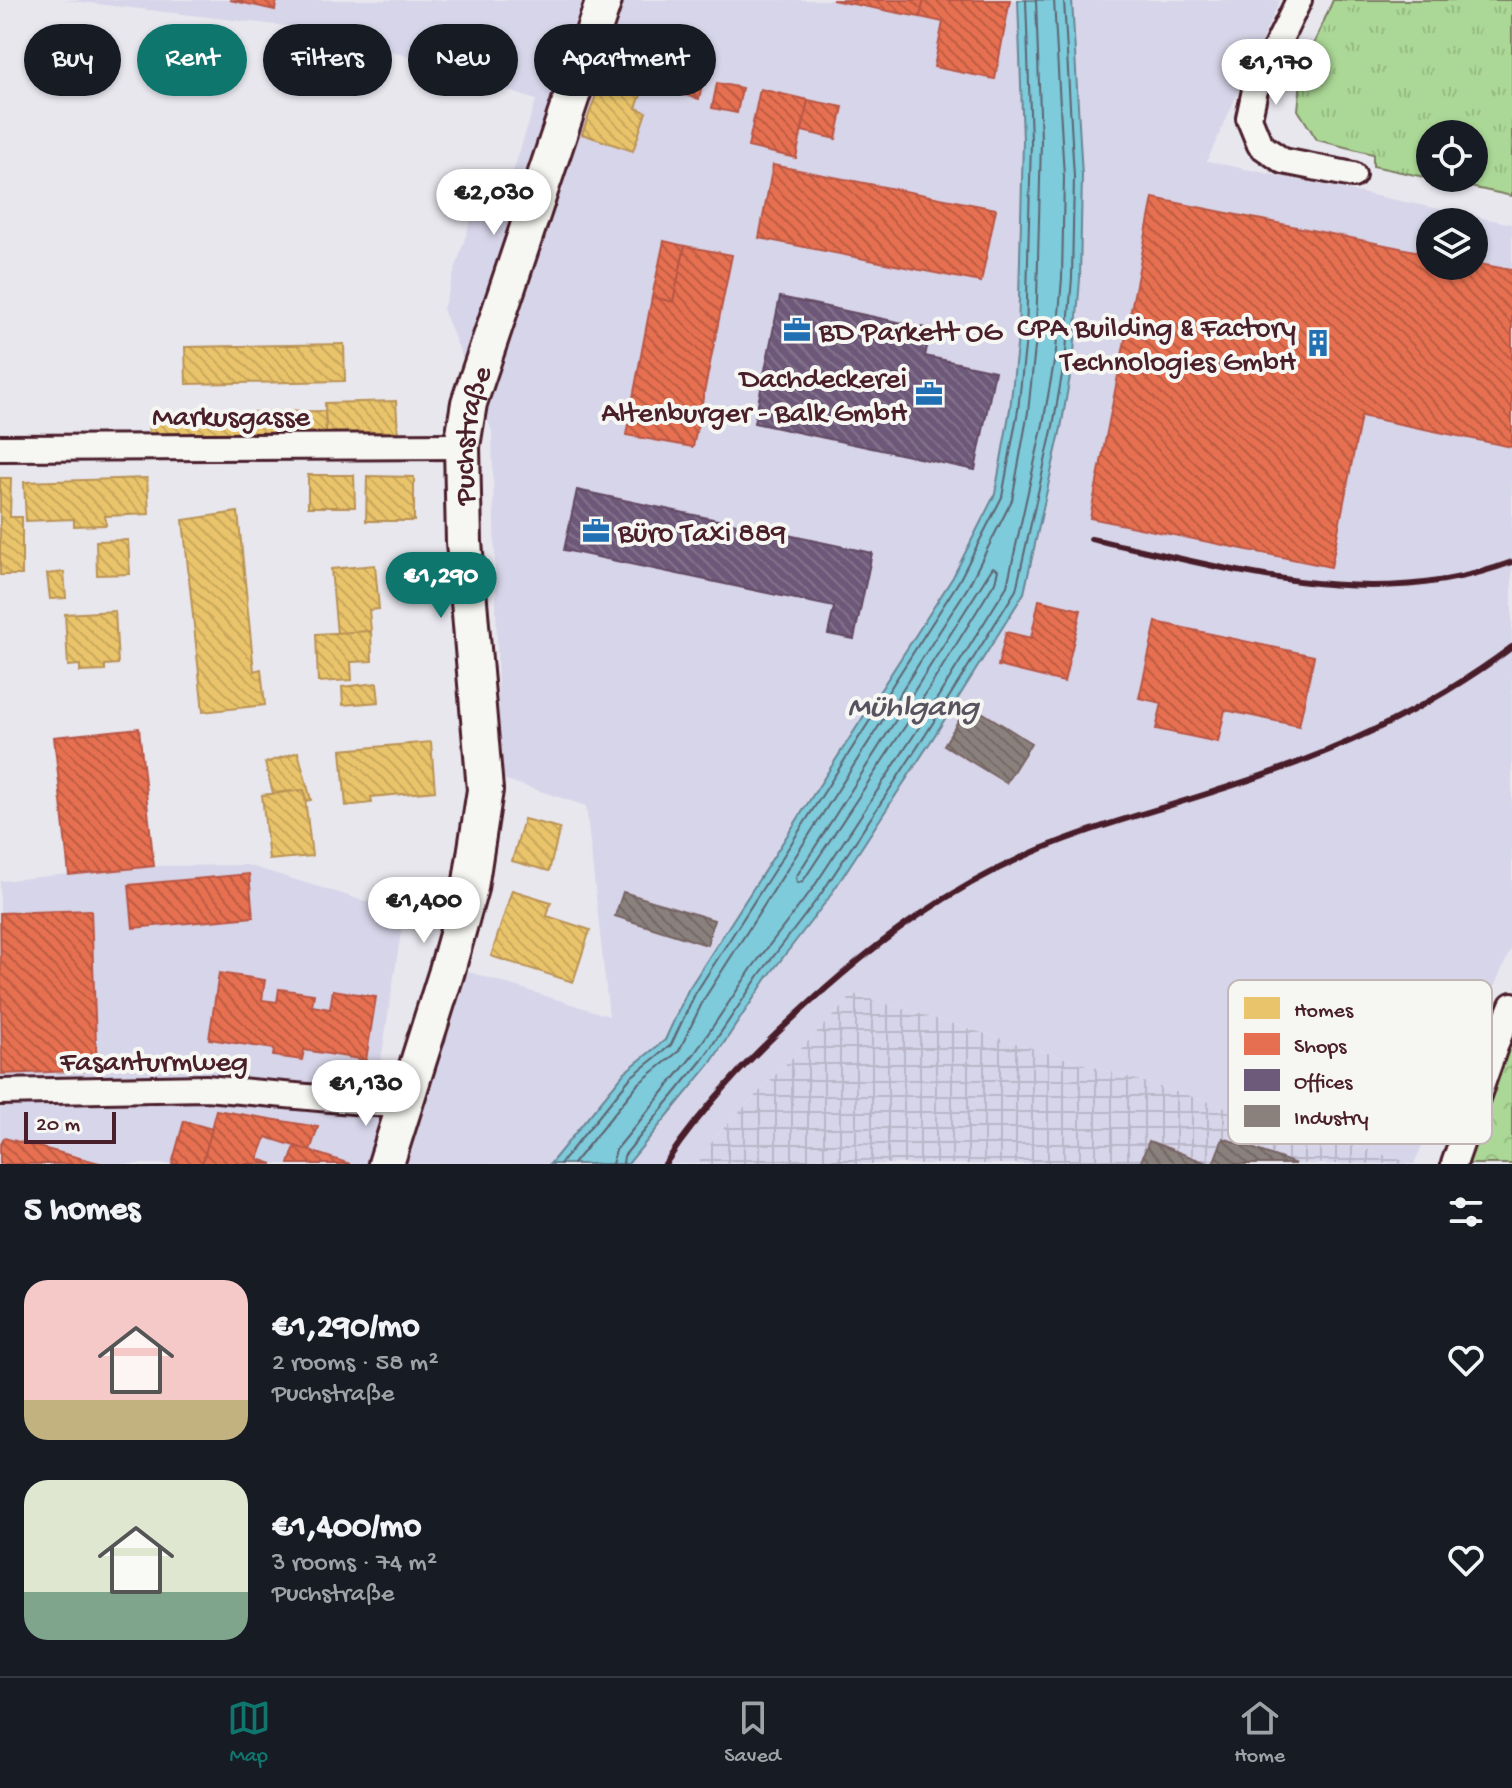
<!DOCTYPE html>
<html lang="en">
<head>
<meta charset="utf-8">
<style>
  body { margin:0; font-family:"Gochi Hand",sans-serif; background:#20242c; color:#f1f3f6; height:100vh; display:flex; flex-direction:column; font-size:30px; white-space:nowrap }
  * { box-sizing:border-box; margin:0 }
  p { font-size:26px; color:#9ea1a6 }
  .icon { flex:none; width:44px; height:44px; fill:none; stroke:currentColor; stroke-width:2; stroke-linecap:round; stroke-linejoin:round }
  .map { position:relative; height:1164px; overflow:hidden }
  .sheet { display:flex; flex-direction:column; background:#171b24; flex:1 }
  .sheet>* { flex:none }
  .banner { position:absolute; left:24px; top:24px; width:800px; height:72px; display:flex; gap:16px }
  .fabs { position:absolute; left:1416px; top:120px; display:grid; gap:16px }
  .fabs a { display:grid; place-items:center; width:72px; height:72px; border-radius:50%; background:#171b24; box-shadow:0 2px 6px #0004; font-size:40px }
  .scale { position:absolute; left:24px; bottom:20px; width:92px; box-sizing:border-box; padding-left:8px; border:4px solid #4a1f2b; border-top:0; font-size:22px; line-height:28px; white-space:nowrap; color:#4a1f2b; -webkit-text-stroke:6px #f6f6f2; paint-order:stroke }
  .price { position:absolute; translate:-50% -68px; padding:0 18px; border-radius:28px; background:#fff; color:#222; font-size:26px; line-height:52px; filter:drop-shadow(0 2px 4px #0008) }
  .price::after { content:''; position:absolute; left:50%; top:48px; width:24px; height:18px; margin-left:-12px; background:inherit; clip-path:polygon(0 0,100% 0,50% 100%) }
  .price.selected { background:#0f766e; color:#fff }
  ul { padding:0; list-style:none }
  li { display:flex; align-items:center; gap:24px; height:200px; padding:0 24px }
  li span { display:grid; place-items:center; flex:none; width:224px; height:160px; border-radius:24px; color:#555 }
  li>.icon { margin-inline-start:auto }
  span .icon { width:96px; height:96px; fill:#fffc; stroke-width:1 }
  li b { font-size:34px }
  h2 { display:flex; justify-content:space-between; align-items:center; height:96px; padding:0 24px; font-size:34px }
  .pill { padding:0 28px; border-radius:36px; background:#171b24; box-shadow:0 2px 6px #0004; font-size:28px; line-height:72px }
  .pill.selected { background:#0f766e; color:#fff }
  .tabs { display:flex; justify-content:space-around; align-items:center; height:112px; border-top:2px solid #363941; background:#171b24; font-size:22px; color:#9ea1a6 }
  .tabs a { display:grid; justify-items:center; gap:4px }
  .tabs .selected { color:#0f766e }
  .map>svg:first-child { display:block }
  .built { fill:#d7d5e9; fill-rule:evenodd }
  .industrial { fill:url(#industrial-grid) }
  .grass { fill:url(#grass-tufts); stroke:#7a7c60; stroke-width:2; fill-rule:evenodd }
  .forest { fill:url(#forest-crowns); stroke:#7a7c60; stroke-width:2 }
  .water { fill:#7dcbdb; stroke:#698695; stroke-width:2 }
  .homes { fill:url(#homes-back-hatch); stroke:#b99257; stroke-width:2 }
  .shops { fill:url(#shops-back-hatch); stroke:#b85746; stroke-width:2 }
  .offices { fill:url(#offices-back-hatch); stroke:#624862; stroke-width:2 }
  .industry { fill:url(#industry-back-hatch); stroke:#776464; stroke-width:2 }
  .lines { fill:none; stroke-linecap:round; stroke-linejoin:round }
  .shore { stroke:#5e6471; stroke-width:2 }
  .minor-casing { stroke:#4a1f2b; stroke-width:30 }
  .secondary-casing { stroke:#4a1f2b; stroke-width:40 }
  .minor { stroke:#f6f6f2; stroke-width:24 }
  .secondary { stroke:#f6f6f2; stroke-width:34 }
  .rail { stroke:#4a1f2b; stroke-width:6 }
  .labels { text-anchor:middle; stroke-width:8; stroke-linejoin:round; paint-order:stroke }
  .poi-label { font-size:30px; fill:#4a1f2b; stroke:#f6f6f2; text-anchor:end }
  .street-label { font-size:30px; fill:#4a1f2b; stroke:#f6f6f2 }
  .water-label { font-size:32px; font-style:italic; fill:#595360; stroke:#f6f6f2 }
  .key { fill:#f6f6f2; stroke:#c2b6b6; stroke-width:2 }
  .key-label { font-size:22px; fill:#4a1f2b }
</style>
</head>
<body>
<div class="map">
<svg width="1512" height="1164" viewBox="0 0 1512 1164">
  <defs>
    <pattern id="industrial-grid" width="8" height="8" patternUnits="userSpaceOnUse" patternTransform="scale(2)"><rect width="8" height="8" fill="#d7d5e9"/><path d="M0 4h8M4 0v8" fill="none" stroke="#bab6c8"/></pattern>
    <pattern id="grass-tufts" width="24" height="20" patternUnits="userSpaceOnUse" patternTransform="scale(2)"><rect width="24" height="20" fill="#abd896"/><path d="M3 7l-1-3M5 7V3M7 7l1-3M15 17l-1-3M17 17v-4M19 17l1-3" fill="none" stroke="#95b981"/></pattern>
    <pattern id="forest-crowns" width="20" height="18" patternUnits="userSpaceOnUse" patternTransform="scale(2)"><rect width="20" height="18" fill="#abd896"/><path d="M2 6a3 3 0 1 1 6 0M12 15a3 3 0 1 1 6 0" fill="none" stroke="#95b981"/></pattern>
    <pattern id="homes-back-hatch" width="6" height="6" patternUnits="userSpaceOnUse" patternTransform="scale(2)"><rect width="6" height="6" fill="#e9c46a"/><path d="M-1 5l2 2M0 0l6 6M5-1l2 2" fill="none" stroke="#c9a85c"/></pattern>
    <pattern id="shops-back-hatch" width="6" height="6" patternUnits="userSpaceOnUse" patternTransform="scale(2)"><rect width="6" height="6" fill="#e76f51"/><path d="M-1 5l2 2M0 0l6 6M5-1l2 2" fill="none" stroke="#bd5b43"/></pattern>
    <pattern id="offices-back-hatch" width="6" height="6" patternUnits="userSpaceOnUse" patternTransform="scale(2)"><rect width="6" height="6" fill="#6d597a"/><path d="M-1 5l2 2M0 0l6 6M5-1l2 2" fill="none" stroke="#84728b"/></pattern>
    <pattern id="industry-back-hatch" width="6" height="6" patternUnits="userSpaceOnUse" patternTransform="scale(2)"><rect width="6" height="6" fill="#8a817c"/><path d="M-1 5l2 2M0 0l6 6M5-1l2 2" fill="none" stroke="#736966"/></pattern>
  </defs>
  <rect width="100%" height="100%" fill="#e8e7ee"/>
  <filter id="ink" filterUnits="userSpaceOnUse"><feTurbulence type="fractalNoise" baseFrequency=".0125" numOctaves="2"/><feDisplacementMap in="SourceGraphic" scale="16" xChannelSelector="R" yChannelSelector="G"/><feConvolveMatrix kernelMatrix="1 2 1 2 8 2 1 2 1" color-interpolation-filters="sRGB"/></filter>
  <g filter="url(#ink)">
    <!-- built -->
    <path class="built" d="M64,0h1216l-73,161 305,63v723l-98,217 -560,-170 -138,142 -19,28h-697v-283l69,-7 -15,-137 85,-9 15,138 93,-1 157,48 -27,173 25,22 42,-144 165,52 -23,-210 -86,-28 -8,-347 -49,-122 38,-122 31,-12 24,-75 -201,-68zM1430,222h44v44h-44z"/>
    <!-- industrial -->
    <polygon class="industrial" points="854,994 1414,1164 697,1164 716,1136"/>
    <!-- grass -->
    <path class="grass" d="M1333,0h179v196l-139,-30v-12l-56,-14 -19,-30 4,-39zM1430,134h44v44h-44z"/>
    <!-- forest -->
    <polygon class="forest" points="1512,1038 1512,1164 1467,1164 1510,1044"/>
    <!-- water -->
    <polygon class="water" points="1018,0 1072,0 1082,176 1080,279 1074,353 1061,428 1024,593 933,738 828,899 767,978 710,1064 628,1164 550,1164 625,1072 665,1040 688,990 953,577 995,494 1010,409 1018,337 1023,141"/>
    <!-- homes -->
    <g class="homes">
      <polygon points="605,70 645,84 636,108 646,112 633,151 582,134"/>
      <polygon points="344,344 345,381 186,384 185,347"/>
      <polygon points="396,401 398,433 326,435 325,403"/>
      <polygon points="325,411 326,435 149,438 148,414"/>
      <polygon points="308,475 354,475 355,507 308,507"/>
      <polygon points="367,476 414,477 414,521 366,521"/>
      <polygon points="0,478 11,478 10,517 22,517 22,575 0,575"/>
      <polygon points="147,478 149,514 105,516 106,525 74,526 74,519 26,521 24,482"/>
      <polygon points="238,512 254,671 261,669 265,705 203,712 183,520"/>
      <polygon points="128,540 130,574 97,575 96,541"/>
      <polygon points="375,565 379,609 369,610 371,631 337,634 331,569"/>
      <polygon points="64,572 66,598 50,599 47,574"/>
      <polygon points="115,611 118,664 105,665 105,671 80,672 80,665 68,666 65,614"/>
      <polygon points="371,631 372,661 351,662 352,680 318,682 316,634"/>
      <polygon points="377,683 379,702 343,705 342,687"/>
      <polygon points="431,742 435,791 371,797 372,803 346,806 341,750"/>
      <polygon points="298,752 311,800 305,801 304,790 273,793 265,763"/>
      <polygon points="304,790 312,856 269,860 262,795"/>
      <polygon points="524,819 560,828 549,871 512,861"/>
      <polygon points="512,890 551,902 547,916 590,930 573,982 491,956"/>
    </g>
    <!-- shops -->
    <g class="shops">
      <polygon points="230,0 277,0 275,10"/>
      <polygon points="832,0 924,0 920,17"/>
      <polygon points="924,0 1010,0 995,79 934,67 943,22 920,17"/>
      <polygon points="671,72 703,80 699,99 667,90"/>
      <polygon points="717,83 742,88 737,113 712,108"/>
      <polygon points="760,89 808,100 796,158 748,147"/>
      <polygon points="808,100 843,107 836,139 802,131"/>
      <polygon points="773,165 996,209 981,282 759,238"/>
      <polygon points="1153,198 1430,254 1430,266 1474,266 1474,263 1512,270 1512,447 1361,416 1331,567 1090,518"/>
      <polygon points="664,241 685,246 673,302 652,297"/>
      <polygon points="685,246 732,255 693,447 626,435 652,297 673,302"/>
      <polygon points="1039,600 1081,610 1064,682 998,666 1006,632 1031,638"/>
      <polygon points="1156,622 1314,656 1299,726 1225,710 1218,742 1156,729 1162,703 1139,698"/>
      <polygon points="139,728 154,866 69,875 54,737"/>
      <polygon points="249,874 253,917 133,928 129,885"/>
      <polygon points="91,910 97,1070 2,1074 0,913"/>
      <polygon points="219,973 265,980 262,1000 277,1002 279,989 314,994 312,1006 330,1009 333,990 376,997 366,1060 304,1050 302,1060 273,1056 274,1049 209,1039"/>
      <polygon points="216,1110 318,1127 310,1151 266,1137 258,1159 273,1164 202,1164"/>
      <polygon points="184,1121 212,1129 202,1164 172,1164"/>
      <polygon points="4,1138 103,1164 0,1164 0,1146"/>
      <polygon points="295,1146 310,1151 350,1164 289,1164"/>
    </g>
    <!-- offices -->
    <g class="offices">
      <polygon points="780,297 931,329 925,356 995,371 975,470 754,423"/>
      <polygon points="577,490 872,553 854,639 828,634 834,607 564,550"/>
    </g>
    <!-- industry -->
    <g class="industry">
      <polygon points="969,704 1031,743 1006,783 944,745"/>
      <polygon points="623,892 714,920 707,945 615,916"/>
      <polygon points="1223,1138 1296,1164 1213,1164"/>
      <polygon points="1149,1141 1209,1164 1140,1164"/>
    </g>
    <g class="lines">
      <!-- shore -->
      <g class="shore">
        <polygon points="993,567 998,570 995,582 908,722 803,881 797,883 796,877"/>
        <polyline points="560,1164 631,1077 671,1045 695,994 959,581 1002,497 1018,410 1026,338 1031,141 1026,0"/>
        <polyline points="573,1164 638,1084 679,1051 704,999 968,587 1012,500 1028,412 1036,338 1041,141 1036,0"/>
        <polyline points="612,1164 616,1150 695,1053 752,968 813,888 918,729 1007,586 1043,424 1056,351 1062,278 1064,177 1054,0"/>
        <polyline points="623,1164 624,1156 703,1059 760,974 821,894 926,734 1016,590 1053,426 1066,352 1072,278 1074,177 1064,0"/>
      </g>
      <!-- minor casing -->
      <g class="minor-casing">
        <g id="minor">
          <polyline points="1299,0 1255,90 1249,118 1260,145 1283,161 1353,175"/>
          <polyline points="0,448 462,446"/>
          <polyline points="0,1092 206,1088 387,1104 402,1108"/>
          <polyline points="1454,1164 1497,1041 1512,1005"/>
        </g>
      </g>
      <!-- secondary casing -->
      <g class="secondary-casing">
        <g id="secondary">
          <path id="s1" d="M386,1164l60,-190 24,-86 15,-98 -21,-248 -2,-96 7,-43 135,-403"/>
        </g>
      </g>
      <!-- minor -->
      <use href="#minor" class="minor"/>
      <!-- secondary -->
      <use href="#secondary" class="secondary"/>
      <!-- rail -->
      <g class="rail">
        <path d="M1091,539c141,29 279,76 421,23"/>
        <path d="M665,1164c42,-63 93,-115 150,-166 68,-61 135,-110 221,-147 61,-26 126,-42 189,-63 104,-33 200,-76 287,-141"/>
      </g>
    </g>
  </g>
  <!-- icons -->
  <defs>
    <g id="office-bare" transform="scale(2.16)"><path d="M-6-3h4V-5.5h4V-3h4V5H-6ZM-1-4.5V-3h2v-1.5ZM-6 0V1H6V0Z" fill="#1f6fb2" stroke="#f6f6f2" stroke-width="2.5" paint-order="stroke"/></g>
    <g id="building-bare" transform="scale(2.16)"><path d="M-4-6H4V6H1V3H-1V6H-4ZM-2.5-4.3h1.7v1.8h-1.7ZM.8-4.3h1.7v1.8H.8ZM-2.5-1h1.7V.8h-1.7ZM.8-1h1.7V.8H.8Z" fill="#1f6fb2" stroke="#f6f6f2" stroke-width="2.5" paint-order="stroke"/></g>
  </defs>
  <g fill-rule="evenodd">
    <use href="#office-bare" x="797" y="330"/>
    <use href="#building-bare" x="1318" y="343"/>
    <use href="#office-bare" x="929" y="394"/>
    <use href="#office-bare" x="596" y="531"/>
  </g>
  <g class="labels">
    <!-- poi labels -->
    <g class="poi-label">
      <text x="1296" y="336">CPA Building &amp; Factory<tspan x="1296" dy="34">Technologies GmbH</tspan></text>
      <text x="819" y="340" text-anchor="start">BD Parkett OG</text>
      <text x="907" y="387">Dachdeckerei<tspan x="907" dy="34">Altenburger - Balk GmbH</tspan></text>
      <text x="618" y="541" text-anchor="start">Büro Taxi 889</text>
    </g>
    <!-- street labels -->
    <g class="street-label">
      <text x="231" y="425">Markusgasse</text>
      <text dy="10" stroke="none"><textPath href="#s1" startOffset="744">Puchstraße</textPath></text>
      <text x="154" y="1070">Fasanturmweg</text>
    </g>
    <!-- water labels -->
    <g class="water-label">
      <text x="913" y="715">Mühlgang</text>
    </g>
  </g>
  <!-- legend -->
  <rect x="1228" y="980" width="264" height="164" rx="12" class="key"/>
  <rect x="1244" y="997" width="36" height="22" fill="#e9c46a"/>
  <rect x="1244" y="1033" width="36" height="22" fill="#e76f51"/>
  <rect x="1244" y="1069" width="36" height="22" fill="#6d597a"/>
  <rect x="1244" y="1105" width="36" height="22" fill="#8a817c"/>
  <g class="key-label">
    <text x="1294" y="1016">Homes</text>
    <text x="1294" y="1052">Shops</text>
    <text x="1294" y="1088">Offices</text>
    <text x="1294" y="1124">Industry</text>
  </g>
</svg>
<div class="fabs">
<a><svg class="icon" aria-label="locate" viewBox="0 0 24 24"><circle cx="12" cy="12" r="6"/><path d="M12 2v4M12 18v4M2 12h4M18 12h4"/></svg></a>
<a><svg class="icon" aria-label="layers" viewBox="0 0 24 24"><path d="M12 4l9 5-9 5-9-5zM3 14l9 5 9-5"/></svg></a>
</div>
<div class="scale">20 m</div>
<b class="price" style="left:1276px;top:107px">€1,170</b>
<b class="price" style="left:494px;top:237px">€2,030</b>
<b class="price selected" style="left:441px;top:620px">€1,290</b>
<b class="price" style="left:424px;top:945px">€1,400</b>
<b class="price" style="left:366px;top:1128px">€1,130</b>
<div class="banner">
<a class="pill">Buy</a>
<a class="pill selected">Rent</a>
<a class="pill">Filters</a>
<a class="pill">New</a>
<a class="pill">Apartment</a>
</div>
</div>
<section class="sheet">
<h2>5 homes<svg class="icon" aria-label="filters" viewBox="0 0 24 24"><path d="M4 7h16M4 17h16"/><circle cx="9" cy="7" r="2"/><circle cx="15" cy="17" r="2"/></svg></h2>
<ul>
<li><span style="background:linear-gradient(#f6c9c9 75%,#c2b280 0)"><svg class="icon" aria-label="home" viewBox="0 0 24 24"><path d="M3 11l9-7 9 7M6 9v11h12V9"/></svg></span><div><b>€1,290/mo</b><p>2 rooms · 58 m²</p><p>Puchstraße</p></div><svg class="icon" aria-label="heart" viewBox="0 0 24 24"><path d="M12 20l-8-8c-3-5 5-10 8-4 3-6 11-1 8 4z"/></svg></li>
<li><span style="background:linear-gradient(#dfe7d0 70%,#7fa58c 0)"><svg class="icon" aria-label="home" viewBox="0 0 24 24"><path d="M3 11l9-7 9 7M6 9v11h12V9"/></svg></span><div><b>€1,400/mo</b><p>3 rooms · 74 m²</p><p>Puchstraße</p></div><svg class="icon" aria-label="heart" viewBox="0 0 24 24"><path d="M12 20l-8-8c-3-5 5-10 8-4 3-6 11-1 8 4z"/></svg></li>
</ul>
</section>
<nav class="tabs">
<a class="selected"><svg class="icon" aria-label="map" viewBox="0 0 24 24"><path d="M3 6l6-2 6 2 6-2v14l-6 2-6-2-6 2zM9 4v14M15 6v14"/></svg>Map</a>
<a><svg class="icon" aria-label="saved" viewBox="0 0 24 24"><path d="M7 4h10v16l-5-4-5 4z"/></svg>Saved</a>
<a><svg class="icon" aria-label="home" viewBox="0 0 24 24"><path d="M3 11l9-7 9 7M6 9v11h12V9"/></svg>Home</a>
</nav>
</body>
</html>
